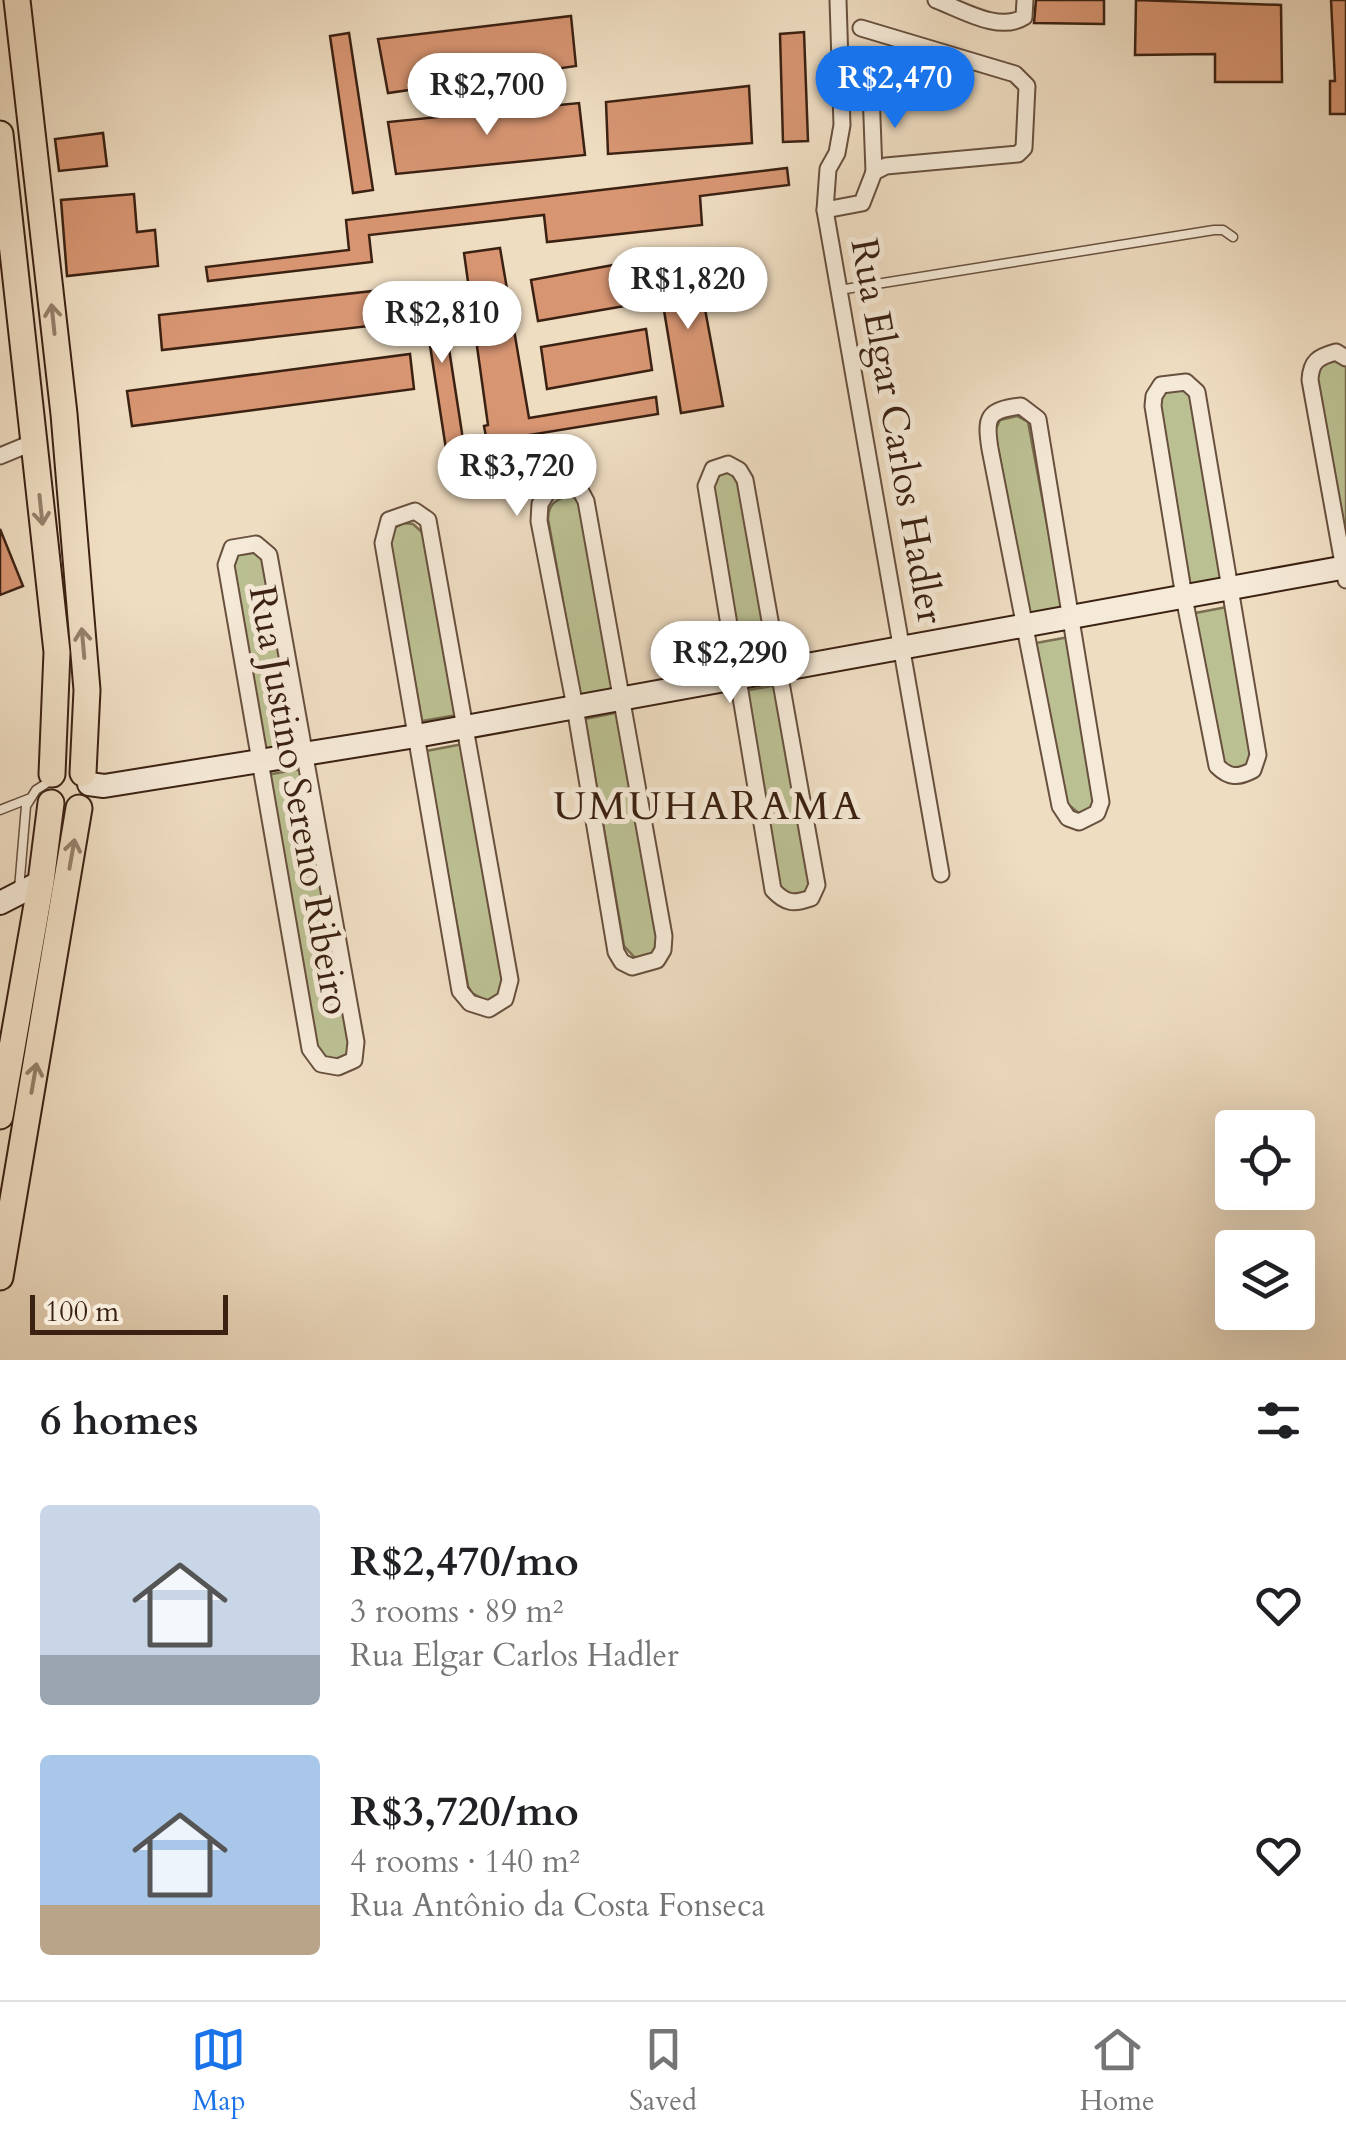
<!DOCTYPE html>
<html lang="en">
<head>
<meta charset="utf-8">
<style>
  body { margin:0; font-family:Cardo,serif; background:#f2f2f2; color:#202124; height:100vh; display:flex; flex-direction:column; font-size:38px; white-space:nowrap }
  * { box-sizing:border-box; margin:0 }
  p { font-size:32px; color:#757577 }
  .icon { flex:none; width:55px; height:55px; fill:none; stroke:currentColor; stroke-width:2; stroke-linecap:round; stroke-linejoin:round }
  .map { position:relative; height:1360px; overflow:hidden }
  .side { display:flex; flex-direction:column; background:#fff; flex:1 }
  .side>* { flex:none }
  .fabs { position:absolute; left:1215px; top:1110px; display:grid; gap:20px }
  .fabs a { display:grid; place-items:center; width:100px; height:100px; border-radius:10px; background:#fff; box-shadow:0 10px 40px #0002; font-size:50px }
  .scale { position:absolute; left:30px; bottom:25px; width:198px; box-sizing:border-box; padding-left:10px; border:5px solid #3b2112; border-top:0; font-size:28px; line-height:35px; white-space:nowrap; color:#3b2112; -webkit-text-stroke:8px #f5e9d7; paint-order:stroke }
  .price { position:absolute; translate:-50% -85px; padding:0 22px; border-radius:35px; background:#fff; color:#222; font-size:32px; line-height:65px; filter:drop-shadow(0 2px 5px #0008) }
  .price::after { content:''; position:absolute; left:50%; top:60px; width:30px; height:22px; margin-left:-15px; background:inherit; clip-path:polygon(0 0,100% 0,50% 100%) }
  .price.selected { background:#1a73e8; color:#fff }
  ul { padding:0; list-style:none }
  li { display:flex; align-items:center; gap:30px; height:250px; padding:0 40px }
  li span { display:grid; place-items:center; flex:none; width:280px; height:200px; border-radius:10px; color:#555 }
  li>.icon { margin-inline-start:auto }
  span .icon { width:120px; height:120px; fill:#fffc; stroke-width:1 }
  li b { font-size:42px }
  h2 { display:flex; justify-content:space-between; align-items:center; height:120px; padding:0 40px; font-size:42px }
  .menu { display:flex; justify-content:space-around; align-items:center; height:140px; border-top:2px solid #e0e0e0; background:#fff; font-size:28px; color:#757577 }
  .menu a { display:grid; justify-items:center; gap:5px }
  .menu .selected { color:#1a73e8 }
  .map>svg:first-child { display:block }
  .green { fill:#bbc092; stroke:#7b7052; stroke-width:2.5 }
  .building { fill:#d79572; stroke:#3b2112; stroke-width:2.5 }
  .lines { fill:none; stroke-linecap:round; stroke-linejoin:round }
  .lane-casing { stroke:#68503e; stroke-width:11 }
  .street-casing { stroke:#68503e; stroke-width:19 }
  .secondary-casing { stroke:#3b2112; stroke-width:26 }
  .primary-casing { stroke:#3b2112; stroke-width:29 }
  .lane { stroke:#f5e9d7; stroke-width:8 }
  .street { stroke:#f5e9d7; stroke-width:15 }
  .secondary { stroke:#f5e9d7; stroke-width:22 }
  .primary { stroke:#efddc2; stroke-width:25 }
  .oneway { stroke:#957f6a }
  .labels { text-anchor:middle; stroke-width:10; stroke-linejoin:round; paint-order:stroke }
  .street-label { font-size:38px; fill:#3b2112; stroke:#f5e9d7 }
  .neighbourhood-label { font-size:40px; letter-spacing:2.5px; fill:#3b2112; stroke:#f5e9d7 }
</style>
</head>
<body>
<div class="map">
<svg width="1346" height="1360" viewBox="0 0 1346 1360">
  <rect width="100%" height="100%" fill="#efddc2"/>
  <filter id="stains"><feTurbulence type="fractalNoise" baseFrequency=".002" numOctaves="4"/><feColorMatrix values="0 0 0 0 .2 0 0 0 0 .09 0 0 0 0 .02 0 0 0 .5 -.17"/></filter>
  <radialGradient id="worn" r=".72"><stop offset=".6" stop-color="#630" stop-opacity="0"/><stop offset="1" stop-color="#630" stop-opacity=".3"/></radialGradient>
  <!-- green -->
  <g class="green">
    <polygon points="1336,358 1346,365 1346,540 1314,372 1320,362"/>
    <polygon points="1178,387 1189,393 1225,581 1191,587 1155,402 1161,391"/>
    <polygon points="1017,416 1028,422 1063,610 1029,616 995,431 1000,420"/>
    <polygon points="727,468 742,483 774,659 743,665 710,487 716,473"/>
    <path d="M570,494l13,11 35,188 -37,7 -33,-181c0,-16 9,-19 22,-25z"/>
    <polygon points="403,523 413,524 423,533 457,715 422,721 389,542 393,529"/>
    <polygon points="255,551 264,560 297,743 264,749 232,566 237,555"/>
    <polygon points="1227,607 1253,753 1249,766 1239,771 1222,763 1195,613"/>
    <polygon points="1069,637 1097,798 1091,812 1081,815 1064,801 1036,643"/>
    <polygon points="777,685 811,884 806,895 783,895 777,884 743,691"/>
    <path d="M620,712l39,225c-2,15 -7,19 -21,24l-14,-15 -39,-227z"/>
    <polygon points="463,744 504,980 500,997 487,1001 472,993 468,986 426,751"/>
    <polygon points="301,769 352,1041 346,1056 337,1063 326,1059 317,1046 266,775"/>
  </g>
  <!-- building -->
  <g class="building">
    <polygon points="1036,0 1104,0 1104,24 1034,23"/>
    <polygon points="1136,0 1281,5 1282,82 1215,82 1215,54 1135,55"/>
    <polygon points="1331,0 1346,0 1346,114 1330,114 1330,81 1335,81"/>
    <polygon points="571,16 576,66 388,93 378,39"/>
    <polygon points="804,32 808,141 783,142 780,34"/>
    <polygon points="349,33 373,190 353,193 330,36"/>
    <polygon points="749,86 752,143 608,154 606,102"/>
    <polygon points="579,103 585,155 396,174 388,122"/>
    <polygon points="103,133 107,166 59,171 55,139"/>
    <polygon points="787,168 789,185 700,196 702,225 547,242 544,215 369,235 372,262 208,281 206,267 349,250 346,220"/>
    <polygon points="134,194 137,232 155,230 158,266 67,276 61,200"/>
    <polygon points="500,248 529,418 656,397 658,414 487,442 484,426 488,425 464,253"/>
    <polygon points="694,250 723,406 681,413 655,256"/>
    <polygon points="635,261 642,303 538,321 531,280"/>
    <polygon points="439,284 464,446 446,449 421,287"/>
    <polygon points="400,288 404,322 162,350 159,315"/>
    <polygon points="646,329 652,370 547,389 541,347"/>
    <polygon points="410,354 414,389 132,426 127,391"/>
    <polygon points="0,529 23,586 0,595"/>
  </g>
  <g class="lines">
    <!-- lane casing -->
    <g class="lane-casing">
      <g id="lane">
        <polyline points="839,290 1214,230 1223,230 1233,237"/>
        <polyline points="0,810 28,799"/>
        <polyline points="19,889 26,806 36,790 47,783"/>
      </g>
    </g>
    <!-- street casing -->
    <g class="street-casing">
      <g id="street">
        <polyline points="838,0 842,125 837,153 828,169 825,210 941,874"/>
        <path d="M936,0c25,9 63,33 88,17l1,-17"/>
        <polyline points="871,91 874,172"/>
        <polyline points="825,210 862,203 874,172 886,166 1018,154 1024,148 1027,86 1015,74 861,28"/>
        <path d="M1346,358l-10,-6c-18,5 -25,9 -26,28l36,200"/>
        <path d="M1186,382l11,10 61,363 -5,15c-15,8 -24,8 -36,-4l-33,-169 -31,-191 1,-10 7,-11z"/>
        <path d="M1021,406l17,13 63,383 -4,11 -18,9 -11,-4 -8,-12 -70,-357c-5,-32 -3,-39 31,-43z"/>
        <polyline points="0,456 34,442"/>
        <path d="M728,464l11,6 6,10 72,405 -6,13c-17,6 -25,6 -38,-8l-67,-404 7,-17z"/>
        <polygon points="568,487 580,490 586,501 664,936 663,950 657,960 632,967 622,962 616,952 575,707 539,521 540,504 548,491"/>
        <polygon points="415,511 428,520 510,980 505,999 489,1009 470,1003 460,991 383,543 389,520"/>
        <polygon points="256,544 269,555 356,1042 354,1060 338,1067 321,1064 310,1049 226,565 232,548"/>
      </g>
    </g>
    <!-- secondary casing -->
    <g class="secondary-casing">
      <g id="secondary">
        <polyline points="89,784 104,786 416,736 1346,567"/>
        <polyline points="0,903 41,882"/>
      </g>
    </g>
    <!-- primary casing -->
    <g class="primary-casing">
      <g id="primary">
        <polyline points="17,0 64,414 87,690 83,773"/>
        <polyline points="0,134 57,652 52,774"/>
        <polyline points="0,1116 41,882 51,803"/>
        <polyline points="0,1277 79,808"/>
      </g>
    </g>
    <!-- lane -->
    <use href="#lane" class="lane"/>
    <!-- street -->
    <use href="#street" class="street"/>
    <!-- secondary -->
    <use href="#secondary" class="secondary"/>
    <!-- primary -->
    <use href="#primary" class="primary"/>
  </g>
  <!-- one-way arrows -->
  <defs><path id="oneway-shaft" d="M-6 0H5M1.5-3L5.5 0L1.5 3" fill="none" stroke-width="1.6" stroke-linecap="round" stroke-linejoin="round" transform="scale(2.5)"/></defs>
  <g class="oneway">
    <use href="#oneway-shaft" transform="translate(53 319) rotate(-96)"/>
    <use href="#oneway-shaft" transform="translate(41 510) rotate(84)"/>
    <use href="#oneway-shaft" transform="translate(83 643) rotate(-95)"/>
    <use href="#oneway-shaft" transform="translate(72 854) rotate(-80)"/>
    <use href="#oneway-shaft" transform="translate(34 1078) rotate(-80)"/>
  </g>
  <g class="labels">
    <!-- street labels -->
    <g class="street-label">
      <text transform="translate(898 431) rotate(80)" y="13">Rua Elgar Carlos Hadler</text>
      <text transform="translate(300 800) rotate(80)" y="13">Rua Justino Sereno Ribeiro</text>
    </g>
    <!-- neighbourhood labels -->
    <g class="neighbourhood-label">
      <text x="708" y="819">UMUHARAMA</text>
    </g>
  </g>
  <rect width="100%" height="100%" filter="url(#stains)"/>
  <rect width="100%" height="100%" fill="url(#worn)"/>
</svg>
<div class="fabs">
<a><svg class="icon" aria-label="locate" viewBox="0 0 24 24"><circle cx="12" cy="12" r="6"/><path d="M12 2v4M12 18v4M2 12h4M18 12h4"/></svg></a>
<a><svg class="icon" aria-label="layers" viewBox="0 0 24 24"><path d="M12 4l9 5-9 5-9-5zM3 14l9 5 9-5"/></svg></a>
</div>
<div class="scale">100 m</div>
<b class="price selected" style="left:895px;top:131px">R$2,470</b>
<b class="price" style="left:487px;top:138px">R$2,700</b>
<b class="price" style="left:688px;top:332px">R$1,820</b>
<b class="price" style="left:442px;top:366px">R$2,810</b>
<b class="price" style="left:517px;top:519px">R$3,720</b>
<b class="price" style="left:730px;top:706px">R$2,290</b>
</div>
<section class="side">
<h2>6 homes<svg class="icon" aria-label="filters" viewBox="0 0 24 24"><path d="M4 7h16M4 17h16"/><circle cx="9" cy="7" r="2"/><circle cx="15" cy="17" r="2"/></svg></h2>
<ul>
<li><span style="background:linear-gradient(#c9d6e8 75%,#9aa5b1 0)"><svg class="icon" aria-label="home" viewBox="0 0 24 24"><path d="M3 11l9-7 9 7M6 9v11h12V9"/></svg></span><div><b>R$2,470/mo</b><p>3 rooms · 89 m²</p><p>Rua Elgar Carlos Hadler</p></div><svg class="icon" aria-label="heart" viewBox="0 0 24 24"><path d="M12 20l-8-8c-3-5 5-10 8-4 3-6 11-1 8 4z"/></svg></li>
<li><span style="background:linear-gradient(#a9c7e8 75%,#b9a48a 0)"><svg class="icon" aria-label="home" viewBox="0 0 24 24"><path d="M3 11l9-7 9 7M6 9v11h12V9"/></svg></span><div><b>R$3,720/mo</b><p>4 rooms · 140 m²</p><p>Rua Antônio da Costa Fonseca</p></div><svg class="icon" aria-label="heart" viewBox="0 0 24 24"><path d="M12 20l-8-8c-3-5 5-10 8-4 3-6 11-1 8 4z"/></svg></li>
</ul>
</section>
<nav class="menu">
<a class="selected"><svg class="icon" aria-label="map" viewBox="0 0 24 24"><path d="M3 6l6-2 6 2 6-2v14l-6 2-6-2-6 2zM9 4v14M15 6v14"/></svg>Map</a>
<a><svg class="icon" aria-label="saved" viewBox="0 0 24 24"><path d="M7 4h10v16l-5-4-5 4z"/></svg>Saved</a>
<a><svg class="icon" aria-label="home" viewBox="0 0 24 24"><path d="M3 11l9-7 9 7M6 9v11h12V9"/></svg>Home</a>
</nav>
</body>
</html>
